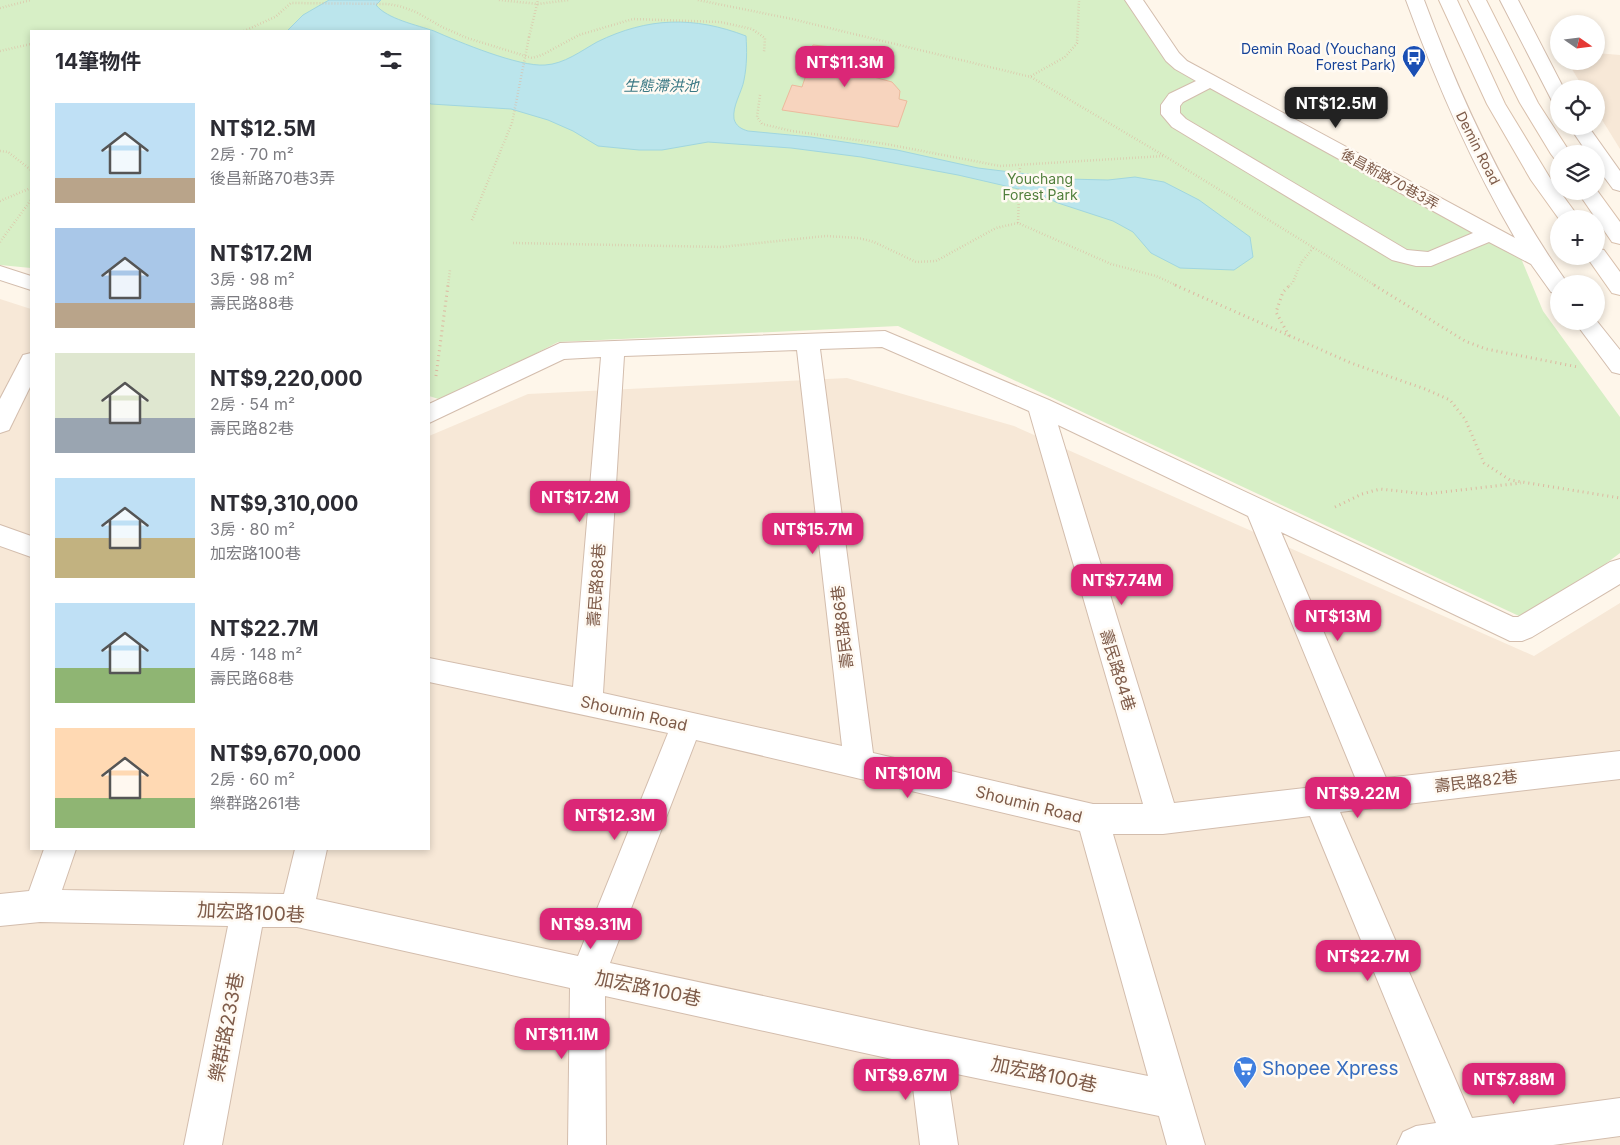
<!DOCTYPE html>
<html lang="zh-TW">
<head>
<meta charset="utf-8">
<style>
  body { margin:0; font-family:Inter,"Noto Sans TC",sans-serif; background:#f2f2f3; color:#2b2b33; height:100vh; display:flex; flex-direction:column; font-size:19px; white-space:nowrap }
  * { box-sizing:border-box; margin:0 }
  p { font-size:16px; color:#7c7c81 }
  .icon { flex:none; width:28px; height:28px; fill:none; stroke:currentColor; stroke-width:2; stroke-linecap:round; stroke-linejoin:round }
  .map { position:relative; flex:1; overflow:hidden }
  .panel { position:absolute; left:30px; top:30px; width:400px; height:820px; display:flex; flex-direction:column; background:#fff; border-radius:0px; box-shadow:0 2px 8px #0003 }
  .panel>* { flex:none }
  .needle { width:32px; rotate:104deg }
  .controls { position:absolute; left:1550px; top:15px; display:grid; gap:10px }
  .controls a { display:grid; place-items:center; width:55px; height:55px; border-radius:50%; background:#fff; box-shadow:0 2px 8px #0003; font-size:25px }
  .price { position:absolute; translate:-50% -42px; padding:0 11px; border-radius:10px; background:#db2777; color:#fff; font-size:16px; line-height:32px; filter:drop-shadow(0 1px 2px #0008) }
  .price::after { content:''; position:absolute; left:50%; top:30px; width:15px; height:11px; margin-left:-8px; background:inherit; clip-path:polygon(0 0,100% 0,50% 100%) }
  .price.selected { background:#222; color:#fff }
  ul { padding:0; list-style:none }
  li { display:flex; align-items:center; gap:15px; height:125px; padding:0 25px }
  li span { display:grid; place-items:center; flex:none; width:140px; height:100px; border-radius:0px; color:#555 }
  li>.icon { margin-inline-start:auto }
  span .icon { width:60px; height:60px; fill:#fffc; stroke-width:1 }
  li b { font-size:21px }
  h2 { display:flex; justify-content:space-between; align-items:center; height:60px; padding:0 25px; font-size:21px }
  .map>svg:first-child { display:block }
  .residential { fill:#f7e8d7 }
  .green { fill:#d7efc6 }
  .water { fill:#bbe5ec; stroke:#a0d6df }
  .building { fill:#f7d4be; stroke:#ecba9d }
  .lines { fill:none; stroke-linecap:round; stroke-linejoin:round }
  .street-casing { stroke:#d3bdad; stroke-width:2 }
  .secondary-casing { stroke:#d9c0ac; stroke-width:2 }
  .path-far1 { stroke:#ddb7a0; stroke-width:2.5; stroke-dasharray:0.5 2.5; stroke-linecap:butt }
  .path { stroke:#ddb7a0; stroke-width:3; stroke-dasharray:1 4; stroke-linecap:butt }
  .street { fill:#fff; fill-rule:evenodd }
  .secondary { fill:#fff; fill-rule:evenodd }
  .path-bridge { stroke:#ddb7a0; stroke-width:2.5; stroke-dasharray:0.5 2.5; stroke-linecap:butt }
  .labels { text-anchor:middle; stroke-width:5; stroke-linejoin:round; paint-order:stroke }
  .far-transit-label { font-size:14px; fill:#164399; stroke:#fffaf3; text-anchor:end }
  .far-street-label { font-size:14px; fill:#7e5b49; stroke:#fffaf3 }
  .far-park-label { font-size:14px; fill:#517f3c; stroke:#fffaf3 }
  .far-water-label { font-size:15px; font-style:italic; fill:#3a7884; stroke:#fffaf3 }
  .street-label { font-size:16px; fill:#7e5b49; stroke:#fffaf3 }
  .near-street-label { font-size:19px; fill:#7e5b49; stroke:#fffaf3 }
  .near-shop-label { font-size:19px; fill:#366cbe; stroke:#fffaf3; text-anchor:start }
</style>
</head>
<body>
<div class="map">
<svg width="1620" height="1145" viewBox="0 0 1620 1145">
  <rect width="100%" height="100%" fill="#fef6ea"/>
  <!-- residential -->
  <g class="residential">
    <polygon points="1596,53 1620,55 1620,149 1596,110 1596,89 1584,89 1567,61 1596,61"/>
    <polygon points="0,299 31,309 31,849 429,849 429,436 528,394 847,378 1014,426 1534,656 1620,603 1620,1145 0,1145"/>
  </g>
  <!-- green -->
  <polygon class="green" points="0,0 1127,0 1183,66 1515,244 1543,311 1620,417 1620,553 1530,621 898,326 558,342 445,401 429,396 429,31 31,31 31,268 0,265"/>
  <!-- water -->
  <path class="water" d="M329,0h52l-5,5c11,14 41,20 58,26 25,11 85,36 111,34 19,-1 36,-14 52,-23 51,-25 97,-26 149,-6 1,15 1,29 -2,44 -2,12 -12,26 -10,39 2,7 7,10 14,12l63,6 86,13 81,18 89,11 41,1 27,-3 29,5 35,18 51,37 3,20 -19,13 -54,-2 -29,-15 -18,-21 -20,-11 -55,-18 -22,-10 -78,-18 -97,-18 -70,-9 -83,-6 -46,8h-23l-41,-4 -25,-15 -25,-11 -37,-11 -80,-5 -2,-1v-72h-142l16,-16z"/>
  <!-- building -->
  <polygon class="building" points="813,45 880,52 870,76 892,82 900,91 899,99 907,101 898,127 782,110 792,85 802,87 806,75 797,75"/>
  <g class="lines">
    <!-- street casing -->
    <g class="street-casing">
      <g id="street">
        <path d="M1125,0h18l36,53 8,8 328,177c-44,-75 -79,-156 -109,-238h18c37,100 82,197 144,284h-9v10l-8,-2 -20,-28 -42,-22 -58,24h-15l-24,-6 -220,-133 -11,-13v-9l8,-11 27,-13 -21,-12 -9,-8zM1210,88l263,145 -45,19 -21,-2 -221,-131 -6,-6v-7l3,-4z"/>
        <polygon points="1500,0 1518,0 1564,89 1559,89 1559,103 1552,101 1550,97"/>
        <polygon points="1569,126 1588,126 1620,171 1620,191 1613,189 1596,166 1596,154 1588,154"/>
        <polygon points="0,266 31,276 31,290 0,280"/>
        <polygon points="1596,320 1620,350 1620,374 1612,372 1574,321 1596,321"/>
        <path d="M885,331l164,69 464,217h5l92,-55 10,-3v25l-88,53 -10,4h-12l-229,-109 105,246 234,-27v28l-280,33 132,306 148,-20v38l-67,9h-156l6,-13 13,-6 20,-3 -126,-307 -147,18h-50l92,311h-38l-8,-29 -212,-44 11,73h-38l-10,-82 -305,-67 1,149h-38l2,-157 -273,-61h-35l-40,218h-38l44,-219 -188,-4 -40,4v-32l29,-3 15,-42h32l-14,41 222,4 11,-45h32l-11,50 262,57 90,-223 -239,-51v-24l144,29 28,-330 -37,2 -135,64v-19l131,-61zM882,347l147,64 114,393h-50l-220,-51 -53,-404zM797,350l45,396 -239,-53 21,-337zM1058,425l190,91 109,266 -183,21zM696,740l384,91 68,245 -222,-45 -316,-68z"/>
        <polygon points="31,353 31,385 9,430 0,433 0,399 23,355"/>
        <polygon points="0,525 31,536 31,557 0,546"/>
      </g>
    </g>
    <!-- secondary casing -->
    <g class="secondary-casing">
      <g id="secondary">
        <polygon points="1439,0 1457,0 1505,104 1550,178 1580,219 1559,219 1531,180 1487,104"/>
        <polygon points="1468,0 1486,0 1538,103 1571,154 1559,154 1559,159 1554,158 1551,154 1520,103"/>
        <polygon points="1596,189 1620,222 1620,244 1612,242 1577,191 1596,191"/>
        <polygon points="1596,248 1604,250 1620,272 1620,295 1612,293 1586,256 1596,256"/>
      </g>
    </g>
    <!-- path-far1 -->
    <g class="path-far1">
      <polyline points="499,0 538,4 569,0"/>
      <polyline points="698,0 792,19 1031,77 1163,155 1376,286"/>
      <polyline points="0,8 31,0"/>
      <polyline points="244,31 275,17 291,3 388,4 399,6 416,12 442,27 467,38 532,58 542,55 579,35 633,19 720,22 752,29 765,38 764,53"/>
      <polyline points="529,37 538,0"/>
      <polyline points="0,51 31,44"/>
      <polyline points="1031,76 1065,57 1077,43 1079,0"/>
      <polyline points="760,95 757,117 762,124 792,131 886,144 1000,166 1163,156"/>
      <polyline points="0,151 8,152 31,170"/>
      <polyline points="0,201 31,188"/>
      <polyline points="472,220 512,123"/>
      <polyline points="1018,223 1020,166"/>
      <polyline points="0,242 31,200"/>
      <polyline points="513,243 721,247 826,236 859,238 874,242 916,262 936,261 996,228 1018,223 1111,264 1156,276 1178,286"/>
      <polyline points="448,286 450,270"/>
      <polyline points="1289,286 1293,282 1301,263 1313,248"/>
    </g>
    <!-- path -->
    <g class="path">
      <polyline points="1175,285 1351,363 1425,389 1450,400 1465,419 1484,463 1510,480 1620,498"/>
      <polyline points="1374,285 1465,341 1486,349 1578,367"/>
      <polyline points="1289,336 1276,312 1283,292 1290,285"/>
      <polyline points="436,376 448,285"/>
      <polyline points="1335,507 1362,494 1380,489 1426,494 1521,483"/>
    </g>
    <!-- street -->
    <use href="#street" class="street"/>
    <!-- secondary -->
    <use href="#secondary" class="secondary"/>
    <!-- path-bridge -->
    <polyline class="path-bridge" points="512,123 529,37"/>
  </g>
  <!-- icons -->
  <defs>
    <g id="bus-pin" transform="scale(1.25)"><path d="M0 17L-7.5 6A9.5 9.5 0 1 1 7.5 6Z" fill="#1a4fb4" stroke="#fffaf3"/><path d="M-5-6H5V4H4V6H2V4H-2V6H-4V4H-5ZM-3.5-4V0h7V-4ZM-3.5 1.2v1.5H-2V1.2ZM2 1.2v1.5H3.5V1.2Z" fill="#fff"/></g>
    <g id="supermarket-pin" transform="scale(1.25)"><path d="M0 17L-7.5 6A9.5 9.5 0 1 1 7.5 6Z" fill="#3f7fe0" stroke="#fffaf3"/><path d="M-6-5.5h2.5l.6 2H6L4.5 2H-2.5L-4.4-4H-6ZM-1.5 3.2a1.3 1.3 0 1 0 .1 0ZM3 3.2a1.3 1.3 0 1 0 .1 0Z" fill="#fff"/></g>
  </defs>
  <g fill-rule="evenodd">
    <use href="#bus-pin" x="1414" y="57"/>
    <use href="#supermarket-pin" x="1245" y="1068"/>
  </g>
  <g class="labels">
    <!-- far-transit labels -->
    <g class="far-transit-label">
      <text x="1396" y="54">Demin Road (Youchang<tspan x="1396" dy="16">Forest Park)</tspan></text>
    </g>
    <!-- far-street labels -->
    <g class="far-street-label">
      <text transform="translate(1478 148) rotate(63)" y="5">Demin Road</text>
      <text transform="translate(1390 179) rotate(29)" y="5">後昌新路70巷3弄</text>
    </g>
    <!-- far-park labels -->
    <g class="far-park-label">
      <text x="1040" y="184">Youchang<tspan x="1040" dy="16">Forest Park</tspan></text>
    </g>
    <!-- far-water labels -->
    <g class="far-water-label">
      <text x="661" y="91">生態滯洪池</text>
    </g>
    <!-- street labels -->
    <g class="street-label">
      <text transform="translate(596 585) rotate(-86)" y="6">壽民路88巷</text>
      <text transform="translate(842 627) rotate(-97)" y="6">壽民路86巷</text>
      <text transform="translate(1118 670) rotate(73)" y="6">壽民路84巷</text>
      <text transform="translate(634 713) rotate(13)" y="6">Shoumin Road</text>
      <text transform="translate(1476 781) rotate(-7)" y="6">壽民路82巷</text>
      <text transform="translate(1029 804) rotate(14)" y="6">Shoumin Road</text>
    </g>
    <!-- near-street labels -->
    <g class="near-street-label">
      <text transform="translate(251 912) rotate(3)" y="7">加宏路100巷</text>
      <text transform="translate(648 988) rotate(12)" y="7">加宏路100巷</text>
      <text transform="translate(226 1027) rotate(-79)" y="7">樂群路233巷</text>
      <text transform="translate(1044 1074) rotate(12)" y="7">加宏路100巷</text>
    </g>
    <!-- near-shop labels -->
    <g class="near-shop-label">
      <text x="1262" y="1075">Shopee Xpress</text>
    </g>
  </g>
</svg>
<div class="controls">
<a><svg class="needle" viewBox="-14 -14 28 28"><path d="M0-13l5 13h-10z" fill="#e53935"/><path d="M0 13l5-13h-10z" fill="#7c7c81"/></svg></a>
<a><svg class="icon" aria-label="locate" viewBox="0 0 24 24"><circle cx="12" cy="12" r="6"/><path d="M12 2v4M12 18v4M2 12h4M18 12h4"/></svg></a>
<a><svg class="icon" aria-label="layers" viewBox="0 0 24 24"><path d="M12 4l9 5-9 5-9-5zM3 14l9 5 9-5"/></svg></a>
<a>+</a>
<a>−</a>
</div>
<b class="price" style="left:845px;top:88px">NT$11.3M</b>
<b class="price selected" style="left:1336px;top:129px">NT$12.5M</b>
<b class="price" style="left:580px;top:523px">NT$17.2M</b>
<b class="price" style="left:813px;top:555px">NT$15.7M</b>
<b class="price" style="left:1122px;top:606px">NT$7.74M</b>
<b class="price" style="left:1338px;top:642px">NT$13M</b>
<b class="price" style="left:908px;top:799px">NT$10M</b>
<b class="price" style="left:1358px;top:819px">NT$9.22M</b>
<b class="price" style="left:615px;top:841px">NT$12.3M</b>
<b class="price" style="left:591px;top:950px">NT$9.31M</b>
<b class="price" style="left:1368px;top:982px">NT$22.7M</b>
<b class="price" style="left:562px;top:1060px">NT$11.1M</b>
<b class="price" style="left:906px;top:1101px">NT$9.67M</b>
<b class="price" style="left:1514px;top:1105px">NT$7.88M</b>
<section class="panel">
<h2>14筆物件<svg class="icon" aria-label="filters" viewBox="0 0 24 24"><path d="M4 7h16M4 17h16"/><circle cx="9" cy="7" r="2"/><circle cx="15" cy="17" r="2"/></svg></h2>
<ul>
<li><span style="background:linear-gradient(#bfe0f5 75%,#b9a48a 0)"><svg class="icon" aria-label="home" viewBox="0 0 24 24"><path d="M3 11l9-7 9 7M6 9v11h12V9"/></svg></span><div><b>NT$12.5M</b><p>2房 · 70 m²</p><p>後昌新路70巷3弄</p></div></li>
<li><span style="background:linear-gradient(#a9c7e8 75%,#b9a48a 0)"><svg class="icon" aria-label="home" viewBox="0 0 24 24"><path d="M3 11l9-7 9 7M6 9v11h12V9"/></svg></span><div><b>NT$17.2M</b><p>3房 · 98 m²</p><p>壽民路88巷</p></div></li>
<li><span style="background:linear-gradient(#dfe7d0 65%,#9aa5b1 0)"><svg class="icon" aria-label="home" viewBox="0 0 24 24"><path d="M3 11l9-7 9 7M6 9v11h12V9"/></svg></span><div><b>NT$9,220,000</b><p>2房 · 54 m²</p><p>壽民路82巷</p></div></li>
<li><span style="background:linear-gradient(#bfe0f5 60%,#c2b280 0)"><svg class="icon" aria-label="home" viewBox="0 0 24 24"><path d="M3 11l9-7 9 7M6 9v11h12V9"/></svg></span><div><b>NT$9,310,000</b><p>3房 · 80 m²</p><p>加宏路100巷</p></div></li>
<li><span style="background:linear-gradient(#bfe0f5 65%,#8fb573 0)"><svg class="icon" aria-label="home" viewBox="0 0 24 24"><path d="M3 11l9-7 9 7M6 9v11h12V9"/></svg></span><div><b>NT$22.7M</b><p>4房 · 148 m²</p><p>壽民路68巷</p></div></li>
<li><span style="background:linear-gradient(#ffd9b3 70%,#8fb573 0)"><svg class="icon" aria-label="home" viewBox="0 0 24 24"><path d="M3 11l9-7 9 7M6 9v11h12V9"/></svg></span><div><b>NT$9,670,000</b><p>2房 · 60 m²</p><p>樂群路261巷</p></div></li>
</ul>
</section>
</div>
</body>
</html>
